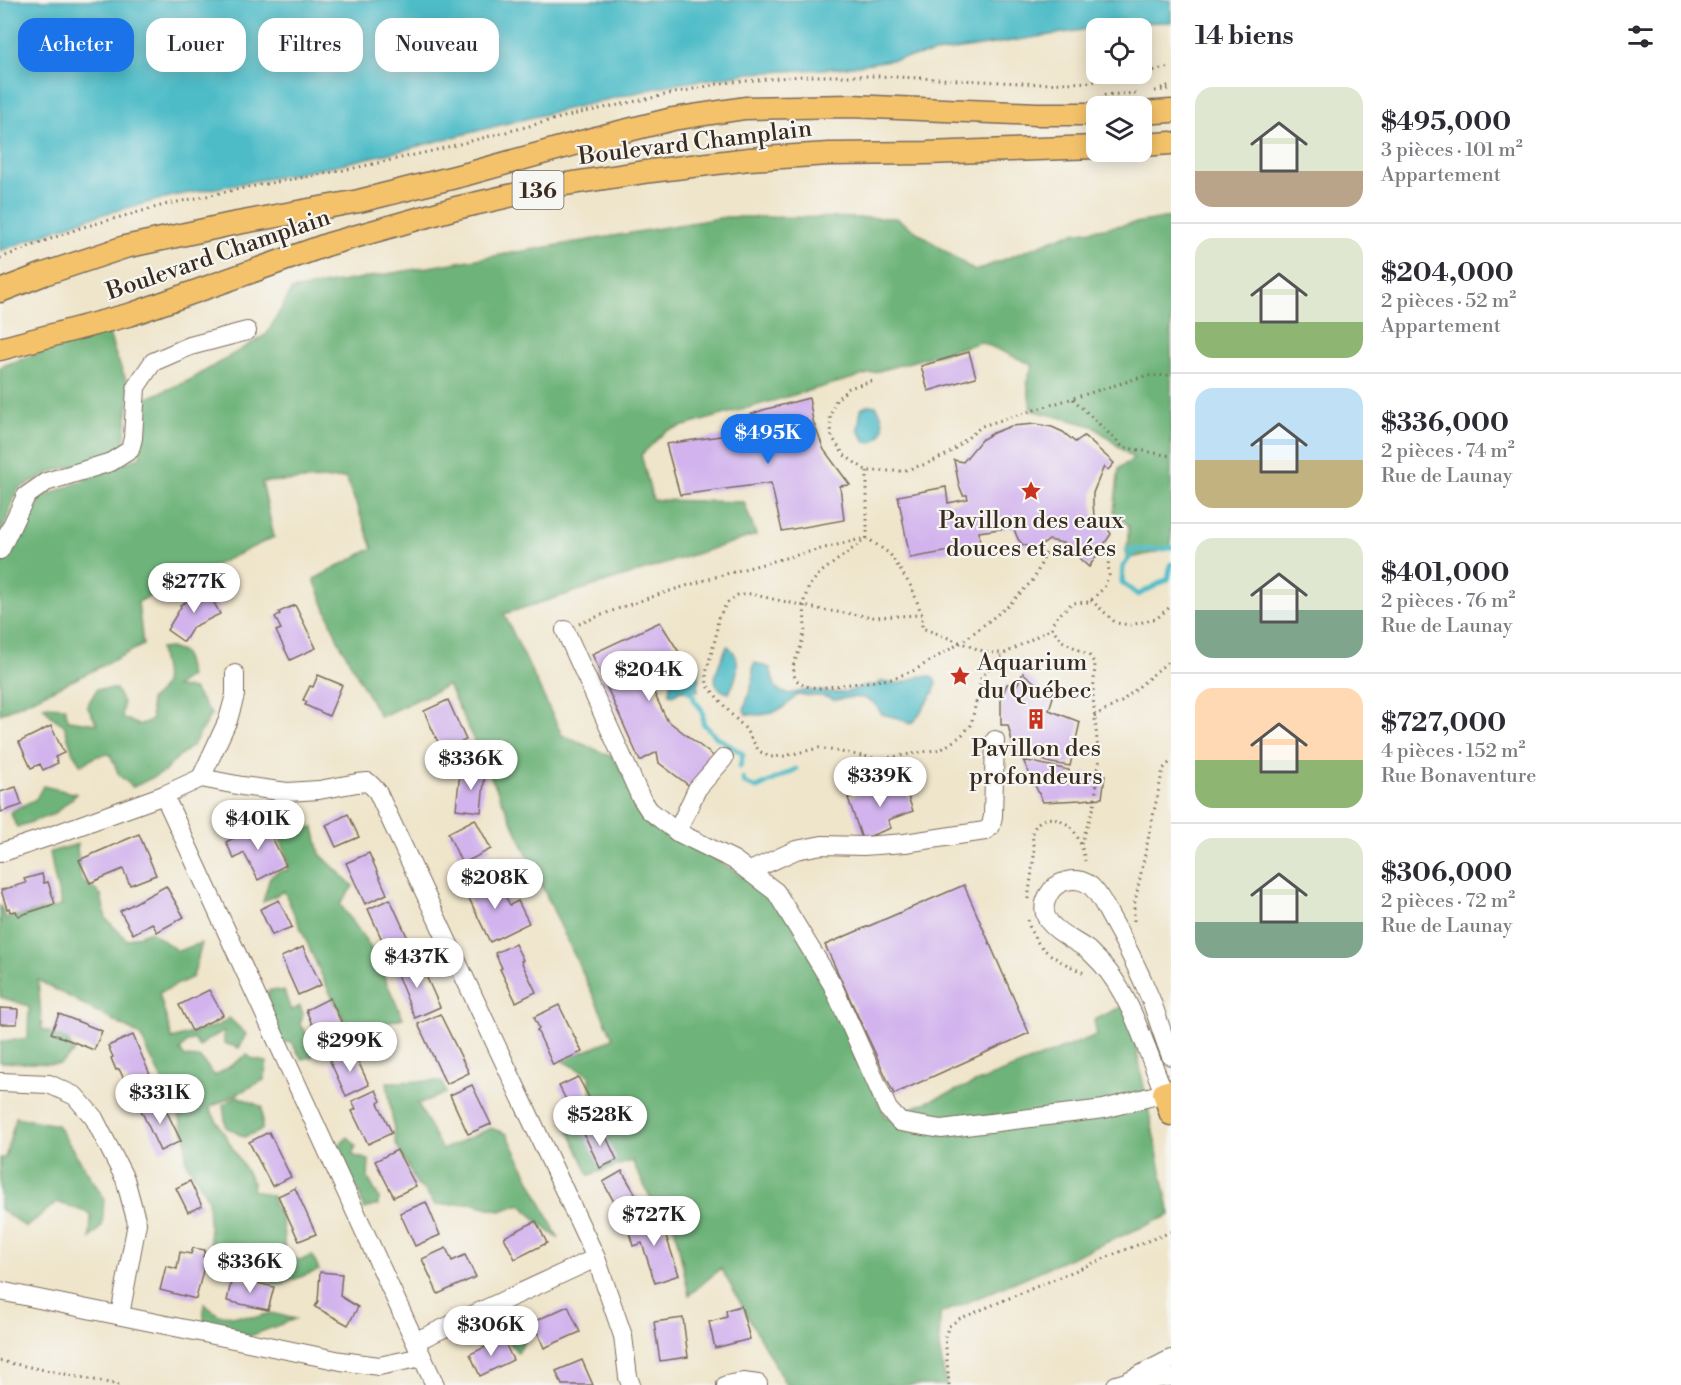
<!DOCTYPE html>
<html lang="fr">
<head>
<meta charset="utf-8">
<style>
  body { margin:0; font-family:"Libre Bodoni",serif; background:#f7f7f7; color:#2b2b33; height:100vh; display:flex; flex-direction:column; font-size:22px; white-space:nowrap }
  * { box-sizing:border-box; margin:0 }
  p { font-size:20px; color:#7c7c81 }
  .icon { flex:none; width:33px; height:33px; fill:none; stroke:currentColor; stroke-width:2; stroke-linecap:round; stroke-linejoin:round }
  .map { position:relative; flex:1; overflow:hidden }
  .panel { display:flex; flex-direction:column; background:#fff; width:510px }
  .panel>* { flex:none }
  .guide { position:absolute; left:18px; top:18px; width:570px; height:54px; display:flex; gap:12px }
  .fabs { position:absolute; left:1086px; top:18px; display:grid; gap:12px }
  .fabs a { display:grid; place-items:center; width:66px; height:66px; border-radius:12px; background:#fff; box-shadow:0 3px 15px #0003; font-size:30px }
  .price { position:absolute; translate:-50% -51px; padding:0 14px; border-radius:21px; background:#fff; color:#222; font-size:20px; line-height:39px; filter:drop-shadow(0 2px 3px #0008) }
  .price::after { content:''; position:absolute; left:50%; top:36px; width:18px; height:14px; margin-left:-9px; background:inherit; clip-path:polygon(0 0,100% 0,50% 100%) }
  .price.current { background:#1a73e8; color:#fff }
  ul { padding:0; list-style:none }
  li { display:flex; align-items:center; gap:18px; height:150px; padding:0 24px }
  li+li { border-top:2px solid #e1e1e2 }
  li span { display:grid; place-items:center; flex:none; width:168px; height:120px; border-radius:18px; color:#555 }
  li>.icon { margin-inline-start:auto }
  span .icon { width:72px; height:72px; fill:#fffc; stroke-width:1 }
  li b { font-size:26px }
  h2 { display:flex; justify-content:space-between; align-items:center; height:72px; padding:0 24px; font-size:26px }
  .tag { padding:0 21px; border-radius:18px; background:#fff; box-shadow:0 3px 15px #0003; font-size:21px; line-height:54px }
  .tag.current { background:#1a73e8; color:#fff }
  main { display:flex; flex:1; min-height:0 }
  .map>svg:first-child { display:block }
  .forest { fill:#6eb47a; stroke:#546f4c; stroke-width:1.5 }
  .water { fill:#4ebcc7; stroke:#447372; stroke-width:1.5 }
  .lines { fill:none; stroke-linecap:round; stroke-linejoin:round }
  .stream { stroke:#4ebcc7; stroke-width:5 }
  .building { fill:#d2b3ed }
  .minor-casing { stroke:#7a6b5b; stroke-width:20 }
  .major-casing { stroke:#7a6b5b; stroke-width:25 }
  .path { stroke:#7a6b5b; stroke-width:3; stroke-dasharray:1.5 4.5; stroke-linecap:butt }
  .minor { stroke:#fff; stroke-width:18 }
  .major { stroke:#f4c26a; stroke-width:22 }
  .labels { text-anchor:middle; stroke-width:4.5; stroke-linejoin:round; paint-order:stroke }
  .shield { fill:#f6f6f2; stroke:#73675e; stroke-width:1.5 }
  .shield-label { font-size:22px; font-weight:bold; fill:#3b2a1e }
  .street-label { font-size:24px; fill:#3b2a1e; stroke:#f6f6f2 }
  .poi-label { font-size:24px; fill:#3b2a1e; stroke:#f6f6f2 }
</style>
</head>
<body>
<main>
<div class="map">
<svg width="1171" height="1385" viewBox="0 0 1171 1385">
  <rect width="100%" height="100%" fill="#f6f6f2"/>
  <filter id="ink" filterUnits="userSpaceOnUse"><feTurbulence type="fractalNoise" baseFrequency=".0167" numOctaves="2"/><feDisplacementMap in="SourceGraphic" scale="12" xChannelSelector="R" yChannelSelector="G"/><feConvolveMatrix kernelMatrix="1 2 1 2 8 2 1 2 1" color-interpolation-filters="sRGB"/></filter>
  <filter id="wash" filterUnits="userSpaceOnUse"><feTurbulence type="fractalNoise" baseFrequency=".008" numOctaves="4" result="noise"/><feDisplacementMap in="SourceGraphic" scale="24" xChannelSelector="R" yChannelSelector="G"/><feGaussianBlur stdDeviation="1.35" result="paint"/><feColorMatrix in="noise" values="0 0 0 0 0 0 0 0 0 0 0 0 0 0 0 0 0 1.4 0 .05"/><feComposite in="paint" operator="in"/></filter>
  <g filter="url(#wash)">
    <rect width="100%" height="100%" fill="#efe5cb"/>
    <!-- forest -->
    <g class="forest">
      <polygon points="726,217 896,218 975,271 1068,234 1171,217 1171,549 1126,559 1129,526 1114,512 1119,468 1134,459 1093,426 1031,410 1027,381 1033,365 981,342 666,431 641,455 653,500 744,502 756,535 504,614 562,735 613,757 649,817 788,905 886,1118 1097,1035 1094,1020 1127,1004 1170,1215 940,1314 939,1347 946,1385 786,1385 721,1268 689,1295 673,1220 655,1212 654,1205 632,1161 589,1175 564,1119 593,1106 589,1075 561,1060 596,1047 613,1038 448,685 380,717 338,640 314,579 373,548 346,478 262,482 274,537 138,602 143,645 82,676 0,714 0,567 40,498 140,457 145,399 190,380 267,334 292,290"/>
      <polygon points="107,327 116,356 130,389 124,444 94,461 54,471 18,489 0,536 0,367"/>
      <path d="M170,648l14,5 6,23 -15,11 18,2 18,25 -18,31 -16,13 -13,14 -31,15 -14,-12 -9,-21 -13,2 -16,9 -8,-12 -9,-28 -12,-8 -9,-11 22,1 3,13 29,4 -10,-18 10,-17h19l7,14 -1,14 16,8 14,-5 -2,-20c22,-16 14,-27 10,-51z"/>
      <polygon points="43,786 77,794 54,814 17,827 10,812 36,799"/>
      <polygon points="314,828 320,854 353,886 340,904 369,945 403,1018 350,1032 325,983 284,891 263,902 270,877 279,871 288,870 288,859 276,829"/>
      <path d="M78,844l-1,4 4,31 20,16 5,24 21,21 23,-9 28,20 24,-8 -9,34 -34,16 13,46 47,-14 10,-7 17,16 -7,14 -15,-5v-12l-17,9 -8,7 -5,-8 -8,4 -6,7 5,7 15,1 15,18 32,-21 6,4 14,3 -3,18 -55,28 44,75 -1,7 21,6c0,12 1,8 6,17 6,11 5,33 6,45l17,2 10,-5 7,15 -40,15 -68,-20 -3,-66 -22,-38v-22l-7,-24 -39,-80 -102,-55 4,49 25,10 7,13 -14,12 -60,-2v-20l28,-4 1,-32 -29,-9v-92l6,13 56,-12 -7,-26 -5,-28z"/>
      <polygon points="270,990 284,991 291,1011 300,1006 303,1014 300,1025 318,1048 311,1057 302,1059 291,1042 269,1043 264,999"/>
      <polygon points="442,1081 446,1093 418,1104 442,1150 491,1128 507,1134 559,1239 540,1224 521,1204 500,1211 471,1203 435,1205 425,1190 418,1186 396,1144 387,1082"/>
      <polygon points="237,1096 262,1107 262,1130 244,1137 226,1127 223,1105"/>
      <polygon points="16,1117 57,1125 104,1198 102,1226 90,1238 91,1214 57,1202 26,1227 0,1209 0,1158 5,1158"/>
      <polygon points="348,1137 356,1146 352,1155 369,1160 368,1178 379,1198 378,1205 364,1209 358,1188 342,1179 346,1167 336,1148"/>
      <polygon points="204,1304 219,1315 257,1317 271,1313 295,1319 250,1336 204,1326"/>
      <polygon points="487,1314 495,1325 514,1316 525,1341 518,1353 505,1337 490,1335 471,1344 457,1339 466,1324"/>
    </g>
    <!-- water -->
    <g class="water">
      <polygon points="0,0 1171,0 1171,22 1127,23 839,68 751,73 669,85 512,122 399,151 319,169 173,196 88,218 0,251"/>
      <path d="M868,405l8,1c6,8 10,21 4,30 -2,3 -6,5 -8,7l-6,-1 -8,-12 3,-21z"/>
      <path d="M728,646c15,12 9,32 1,47 -26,-6 -8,-30 -3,-45z"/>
      <polygon points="684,657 699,666 698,691 680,690 674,695 669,694 671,677 675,663"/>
      <path d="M755,663l15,5 5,18 6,6 7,2 19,-4 32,3 8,-1 20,-7 8,1 5,-4c7,0 13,2 19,1 8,0 16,-6 23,-7 22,-1 13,16 5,26 -5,7 -9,18 -17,22l-12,-6 -16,-4 -9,-12 -9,-4 -11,-1 -18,3 -13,-4 -25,-1c-15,17 -28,22 -51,19l-2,-4 9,-30v-14z"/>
    </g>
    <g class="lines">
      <!-- stream -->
      <g class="stream">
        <polyline points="1127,550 1164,549 1171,547"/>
        <polyline points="1135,550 1123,566 1122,582 1138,595 1168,579 1171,564"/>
        <path d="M688,691l6,4v6c8,7 10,11 9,22l12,13 28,18 -3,13"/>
        <polyline points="743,778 744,783 757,788 796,769"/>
      </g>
    </g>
    <g id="blocks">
      <!-- building -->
      <g class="building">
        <polygon points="969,352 976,377 928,391 921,366"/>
        <polygon points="809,398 813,421 824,450 850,485 840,486 844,520 782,531 771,483 680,495 666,444 727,435 734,426 744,417 763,410"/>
        <polygon points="1036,424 1052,427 1063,432 1075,442 1084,436 1114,463 1108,470 1104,467 1102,471 1093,493 1093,503 1094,516 1096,522 1100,526 1105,524 1111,534 1089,567 1080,559 1071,545 1049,540 1045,543 1036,547 1027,546 1022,544 1018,539 1013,527 979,532 980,546 910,558 898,496 946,487 948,503 968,499 967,495 963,495 959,485 954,460 963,462 981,440 993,433 1011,426"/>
        <polygon points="211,588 216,597 212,599 220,614 193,627 184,642 167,630 181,607 180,605"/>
        <polygon points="295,605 316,648 290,660 276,631 281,629 275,617 280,614 279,612"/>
        <polygon points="660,622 682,657 645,674 667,720 716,758 691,787 659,763 657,752 640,761 592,654"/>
        <polygon points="1023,673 1053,697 1049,710 1080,722 1070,766 1051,763 1032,756 1015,755 1008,725 1001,725 1001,699 1007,684 1017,685"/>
        <polygon points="318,675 342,685 329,716 305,705 307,702 303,700 310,686 313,687"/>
        <polygon points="448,700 466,740 442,751 424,711"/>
        <polygon points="51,726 64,753 55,757 58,763 43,770 40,764 31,768 19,742"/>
        <polygon points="1023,760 1069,770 1069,776 1081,780 1083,773 1105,775 1102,798 1081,800 1043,802"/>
        <polygon points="460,771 485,773 481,812 456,809"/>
        <polygon points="902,779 913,811 888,820 891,828 862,839 848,798"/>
        <polygon points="16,787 22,805 1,812 0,792"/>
        <polygon points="348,814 359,837 336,847 326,825"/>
        <polygon points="475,819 491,849 462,864 448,833"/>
        <polygon points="264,822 286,865 258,880 244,853 234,859 226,842"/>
        <polygon points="139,834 156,875 130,885 123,869 90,883 79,860"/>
        <polygon points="369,853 387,894 365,904 346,863"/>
        <polygon points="42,874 44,883 48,882 55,904 18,916 16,911 10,912 9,908 7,909 1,890 26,883 24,879"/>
        <polygon points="492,877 499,892 502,890 510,905 518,901 529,923 490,942 465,890"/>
        <polygon points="964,885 1029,1033 894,1094 825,945"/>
        <polygon points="166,886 184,917 157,932 152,923 133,934 120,911"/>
        <polygon points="390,899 410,943 388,953 368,909"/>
        <polygon points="279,900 292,927 272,935 260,909"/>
        <polygon points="515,944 523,960 521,961 536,992 516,1002 500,969 502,968 495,953"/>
        <polygon points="303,947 321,985 298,995 281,957"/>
        <polygon points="419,960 440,1007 415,1018 395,970"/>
        <polygon points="209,990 223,1015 192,1031 179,1005"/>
        <polygon points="330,998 347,1034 325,1044 317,1027 314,1029 306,1010"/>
        <polygon points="559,1005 582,1052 553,1065 537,1030 539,1028 534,1017"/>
        <polygon points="0,1008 18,1009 17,1024 0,1024"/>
        <polygon points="59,1014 102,1031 94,1050 51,1033"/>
        <polygon points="440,1014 469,1073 446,1084 418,1024"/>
        <polygon points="133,1035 154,1084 133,1093 126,1078 124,1079 119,1069 116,1070 111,1058 113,1057 108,1046"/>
        <polygon points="353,1050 369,1085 346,1096 330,1061"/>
        <polygon points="578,1077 591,1101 572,1111 559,1086"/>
        <polygon points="472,1085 491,1124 468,1134 450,1095"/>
        <polygon points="376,1090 381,1101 378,1103 392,1133 368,1144 352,1111 356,1109 352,1101"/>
        <polygon points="160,1098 181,1141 160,1151 140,1108"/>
        <polygon points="601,1126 617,1160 600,1168 584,1134"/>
        <polygon points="269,1132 291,1177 272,1186 249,1142"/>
        <polygon points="397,1150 416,1186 394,1197 375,1161"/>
        <polygon points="622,1171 642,1205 625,1215 620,1207 618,1209 603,1182"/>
        <polygon points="190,1181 202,1206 188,1212 176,1188"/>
        <polygon points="295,1188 316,1234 299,1241 278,1196"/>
        <polygon points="426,1202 440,1235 415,1246 400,1213"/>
        <polygon points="652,1214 658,1232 664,1230 679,1275 655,1283 642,1243 633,1246 626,1222"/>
        <polygon points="536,1221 547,1243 515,1259 504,1237"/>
        <polygon points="193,1248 205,1250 203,1257 206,1258 196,1299 160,1290 166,1266 177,1269 180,1252 191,1254"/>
        <polygon points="446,1248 452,1261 465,1255 476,1277 438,1294 422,1259"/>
        <polygon points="320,1272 342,1274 340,1296 358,1307 348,1325 315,1307 318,1301"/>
        <polygon points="232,1277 274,1287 268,1310 227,1301"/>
        <polygon points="568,1306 580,1332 544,1348 533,1322"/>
        <polygon points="741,1306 750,1339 715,1348 709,1322 727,1317 726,1310"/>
        <polygon points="683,1318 688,1357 660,1361 654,1322"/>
        <polygon points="503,1339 513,1360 480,1376 470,1354"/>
        <polygon points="582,1360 593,1385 562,1385 556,1371"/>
      </g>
    </g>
  </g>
  <g filter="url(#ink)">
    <use href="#blocks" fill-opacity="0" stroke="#7a6b5b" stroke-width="1.5"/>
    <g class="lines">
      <!-- minor casing -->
      <g class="minor-casing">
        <g id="minor">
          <polyline points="0,550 26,496 46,482 111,462 130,450 133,438 136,387 153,362 190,346 247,331"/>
          <path d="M565,630l75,166 9,14 28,22 57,28 42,32 56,92 56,125 12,13 41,7 163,-20 60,-16c-16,-39 -34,-100 -63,-130 -4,-4 -9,-9 -13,-13 -17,-13 -57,-26 -39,-56 7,-13 26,-18 39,-10 8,5 17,22 21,30 16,28 30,57 42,86 7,18 12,37 20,56"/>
          <polyline points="201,778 228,720 235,695 235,674"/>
          <polyline points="164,795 201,778 242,786 287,792 319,790 357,783 368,782 377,791 596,1258 416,1341"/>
          <polyline points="677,832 697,789 724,758"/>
          <polyline points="0,853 48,837 164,795 435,1385"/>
          <polyline points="750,871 796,850 822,845 863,846 905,843 985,831 991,826 993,816 995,740"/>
          <polyline points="0,1082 49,1084 75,1096 94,1118 125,1179 137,1223 120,1315"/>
          <polyline points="596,1258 623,1336 628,1377 631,1385"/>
          <polyline points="0,1291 341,1361 379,1366 422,1357"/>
          <polyline points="1137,1381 1171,1377"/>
          <polyline points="726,1385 743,1382 758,1384"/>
          <polyline points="1116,1385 1126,1382 1171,1359"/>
        </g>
      </g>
      <!-- major casing -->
      <g class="major-casing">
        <g id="major">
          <polyline points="1142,113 1171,111"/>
          <polyline points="1142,145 1171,143"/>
          <polyline points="0,291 44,274 125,247 232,224 359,201 467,174 596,138 673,119 745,108 851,106 1037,114 1096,114"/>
          <polyline points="0,349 132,314 329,244 456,208 553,186 651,171 749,159 829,154 926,153 1096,147"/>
          <polyline points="1171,1091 1164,1093 1171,1114"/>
        </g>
      </g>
      <!-- path -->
      <g class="path">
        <polyline points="1142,73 1171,67"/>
        <polyline points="1161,88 1171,85"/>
        <polyline points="1155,91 1171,89"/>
        <polyline points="1104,95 1139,93"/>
        <polyline points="0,258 80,228 168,204 249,187 350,169 428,152 580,113 722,83 802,76 877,76 1042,84 1091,82 1138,74"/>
        <polyline points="872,381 849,388 836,400 830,416 832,437 844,455 867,471 902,471 926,464 948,454 982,426 1145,376 1171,375"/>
        <polyline points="1073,399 1123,447 1171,456"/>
        <polyline points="867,471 867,538 890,554 912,588 922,615 922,628 988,653 1006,653 1052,628"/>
        <polyline points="867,538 820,573 809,586 804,601 805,629 801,646 793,666 795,679 804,686 819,688 891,679 915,670 962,642 1008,606 1034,579 1046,553"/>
        <polyline points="1091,600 1116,623 1130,625 1156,619 1171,606"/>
        <polyline points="922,615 873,617 823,610 750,594 738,595 727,603 718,618 716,636 706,673 707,685 731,714 744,727 759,751 770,757 784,756 819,748 879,759 942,749 961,736 971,725 981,679 991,665 1006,653"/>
        <path d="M579,624c92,-38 189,-62 286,-86"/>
        <polyline points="1094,716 1121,702 1171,659"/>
        <polyline points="1081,844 1094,807 1099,762 1093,697 1095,664 1089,655 1062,641 1052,628 1054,620 1072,603 1089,602 1104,588 1109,575 1108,558"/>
        <path d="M1028,899c2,-14 4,-28 6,-43 0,-7 -2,-16 -1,-23 4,-21 30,-17 40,-3 7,9 10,20 12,31"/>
        <path d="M1028,920c5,31 34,42 58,54"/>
        <polyline points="1134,921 1134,906 1163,769 1171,761"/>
        <polyline points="0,1361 119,1385"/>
        <polyline points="949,1385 945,1336 949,1326 959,1319 1127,1249 1171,1232"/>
      </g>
      <!-- minor -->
      <use href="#minor" class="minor"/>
      <!-- major -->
      <use href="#major" class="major"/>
    </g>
  </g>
  <!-- icons -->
  <defs>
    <g id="sight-bare" transform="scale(1.62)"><path d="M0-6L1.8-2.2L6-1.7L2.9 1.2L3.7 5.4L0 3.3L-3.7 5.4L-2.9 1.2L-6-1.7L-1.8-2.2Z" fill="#c8321e" stroke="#f6f6f2" stroke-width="2.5" paint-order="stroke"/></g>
    <g id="building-bare" transform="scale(1.62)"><path d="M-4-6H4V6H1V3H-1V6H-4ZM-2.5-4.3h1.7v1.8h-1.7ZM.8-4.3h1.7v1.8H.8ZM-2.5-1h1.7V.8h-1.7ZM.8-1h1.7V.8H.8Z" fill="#c8321e" stroke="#f6f6f2" stroke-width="2.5" paint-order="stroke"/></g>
  </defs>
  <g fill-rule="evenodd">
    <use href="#sight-bare" x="1031" y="491"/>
    <use href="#sight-bare" x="960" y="676"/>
    <use href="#building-bare" x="1036" y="719"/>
  </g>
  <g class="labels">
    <!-- shield labels -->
    <rect class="shield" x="512.5" y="171" width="51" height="38" rx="4.5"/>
    <g class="shield-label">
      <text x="538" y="198">136</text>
    </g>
    <!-- street labels -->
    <g class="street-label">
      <text transform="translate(695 142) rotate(-7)" y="8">Boulevard Champlain</text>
      <text transform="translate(218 254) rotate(-19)" y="8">Boulevard Champlain</text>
    </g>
    <!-- poi labels -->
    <g class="poi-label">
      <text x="1031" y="528">Pavillon des eaux<tspan x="1031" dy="28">douces et salées</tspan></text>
      <text x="977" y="670" text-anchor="start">Aquarium<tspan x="977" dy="28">du Québec</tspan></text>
      <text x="1036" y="756">Pavillon des<tspan x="1036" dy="28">profondeurs</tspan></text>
    </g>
  </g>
</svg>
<div class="fabs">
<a><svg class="icon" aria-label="locate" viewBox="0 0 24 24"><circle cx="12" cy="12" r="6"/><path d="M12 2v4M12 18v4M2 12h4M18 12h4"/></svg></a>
<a><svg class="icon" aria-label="layers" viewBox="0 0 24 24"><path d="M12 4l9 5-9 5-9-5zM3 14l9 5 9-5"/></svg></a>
</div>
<b class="price current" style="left:768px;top:465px">$495K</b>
<b class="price" style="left:194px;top:614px">$277K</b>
<b class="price" style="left:649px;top:702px">$204K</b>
<b class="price" style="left:471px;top:791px">$336K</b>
<b class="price" style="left:880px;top:808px">$339K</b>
<b class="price" style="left:258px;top:851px">$401K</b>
<b class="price" style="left:495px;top:910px">$208K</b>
<b class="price" style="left:417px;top:989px">$437K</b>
<b class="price" style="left:350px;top:1073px">$299K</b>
<b class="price" style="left:160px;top:1125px">$331K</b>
<b class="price" style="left:600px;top:1147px">$528K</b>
<b class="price" style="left:654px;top:1247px">$727K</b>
<b class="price" style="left:250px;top:1294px">$336K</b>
<b class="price" style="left:491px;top:1357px">$306K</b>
<div class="guide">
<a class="tag current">Acheter</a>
<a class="tag">Louer</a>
<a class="tag">Filtres</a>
<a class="tag">Nouveau</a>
</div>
</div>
<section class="panel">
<h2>14 biens<svg class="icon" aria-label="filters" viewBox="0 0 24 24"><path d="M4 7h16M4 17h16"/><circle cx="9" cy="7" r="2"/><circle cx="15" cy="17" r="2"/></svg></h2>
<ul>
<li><span style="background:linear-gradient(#dfe7d0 70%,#b9a48a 0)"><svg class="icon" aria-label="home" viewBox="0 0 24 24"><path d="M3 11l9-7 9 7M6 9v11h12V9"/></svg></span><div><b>$495,000</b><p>3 pièces · 101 m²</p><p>Appartement</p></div></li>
<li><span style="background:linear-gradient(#dfe7d0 70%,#8fb573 0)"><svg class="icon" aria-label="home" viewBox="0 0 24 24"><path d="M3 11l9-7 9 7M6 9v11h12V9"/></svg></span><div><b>$204,000</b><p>2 pièces · 52 m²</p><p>Appartement</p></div></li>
<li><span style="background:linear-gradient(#bfe0f5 60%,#c2b280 0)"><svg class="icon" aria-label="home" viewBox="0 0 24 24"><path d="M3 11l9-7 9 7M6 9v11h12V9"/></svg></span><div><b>$336,000</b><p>2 pièces · 74 m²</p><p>Rue de Launay</p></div></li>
<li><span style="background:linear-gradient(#dfe7d0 60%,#7fa58c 0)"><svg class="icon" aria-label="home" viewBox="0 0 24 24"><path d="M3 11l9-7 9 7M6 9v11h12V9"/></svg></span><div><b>$401,000</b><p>2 pièces · 76 m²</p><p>Rue de Launay</p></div></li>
<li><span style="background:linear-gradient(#ffd9b3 60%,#8fb573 0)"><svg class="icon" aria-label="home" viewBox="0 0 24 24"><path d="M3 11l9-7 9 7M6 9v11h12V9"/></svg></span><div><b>$727,000</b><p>4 pièces · 152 m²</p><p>Rue Bonaventure</p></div></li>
<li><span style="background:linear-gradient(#dfe7d0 70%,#7fa58c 0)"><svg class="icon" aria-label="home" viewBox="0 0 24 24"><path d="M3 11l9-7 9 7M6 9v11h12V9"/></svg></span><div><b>$306,000</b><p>2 pièces · 72 m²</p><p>Rue de Launay</p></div></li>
</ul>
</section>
</main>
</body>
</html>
